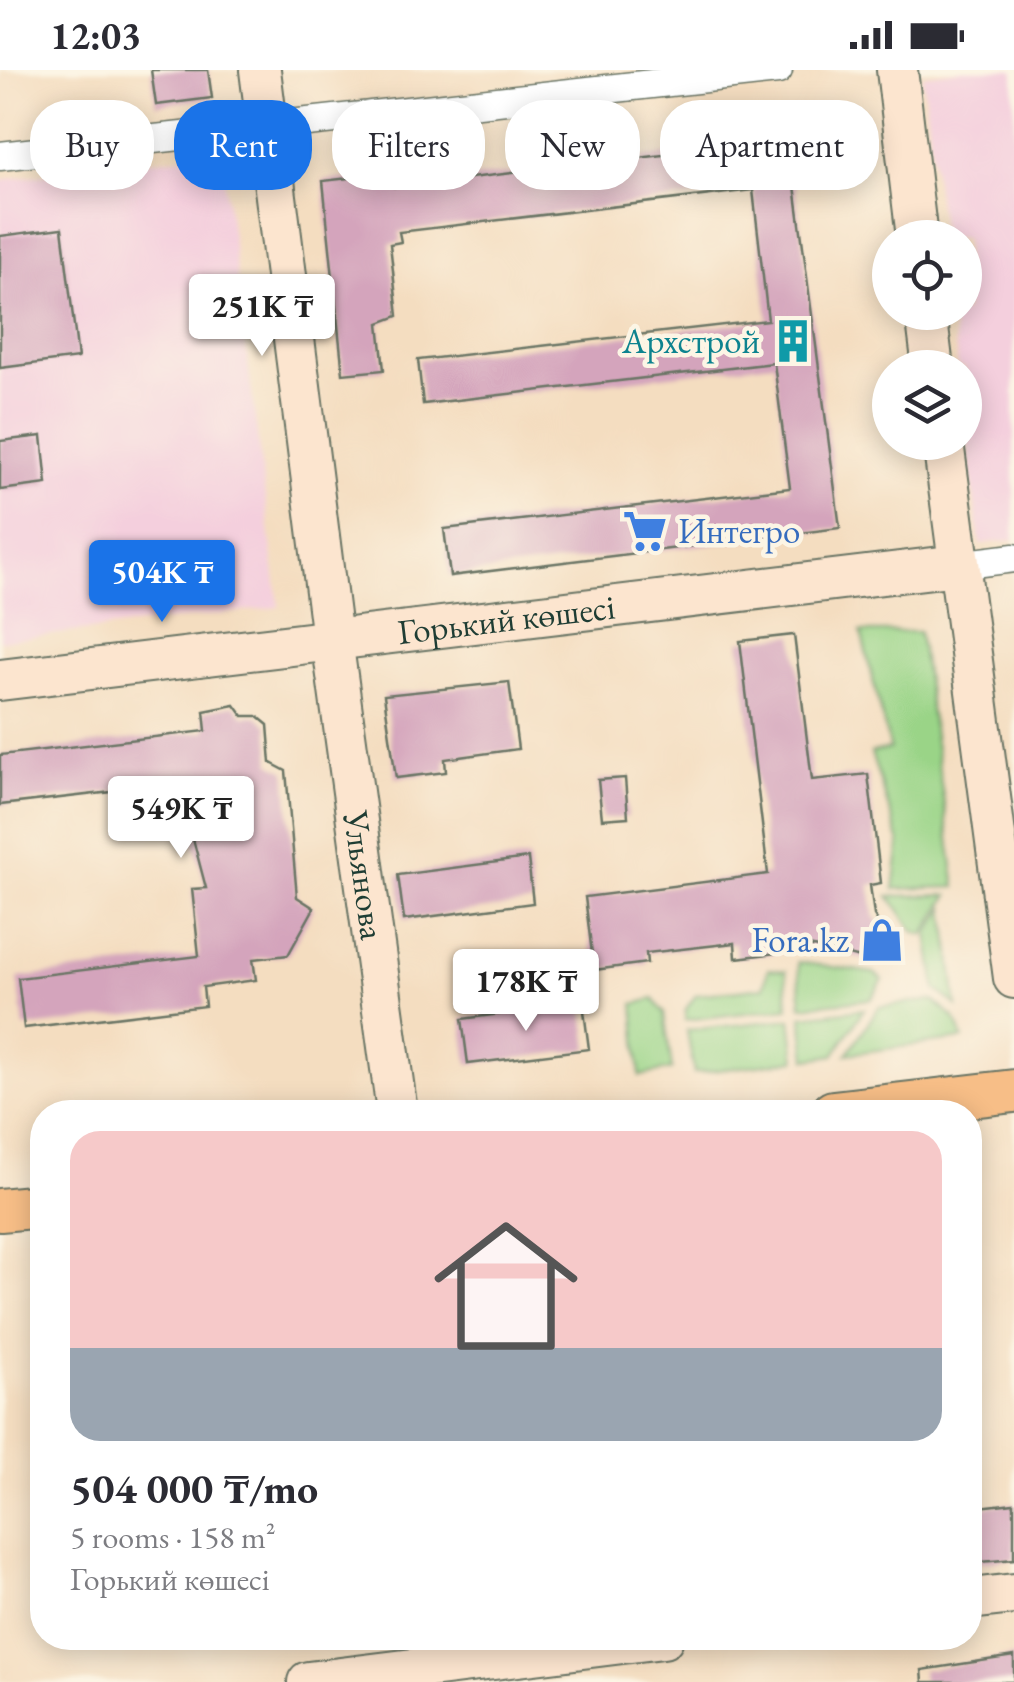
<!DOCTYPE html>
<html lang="en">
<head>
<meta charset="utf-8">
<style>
  body { margin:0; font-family:"EB Garamond",serif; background:#f2f2f3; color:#2b2b33; height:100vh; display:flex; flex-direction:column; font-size:38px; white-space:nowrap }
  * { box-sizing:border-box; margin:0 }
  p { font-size:32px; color:#7c7c81 }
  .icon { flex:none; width:55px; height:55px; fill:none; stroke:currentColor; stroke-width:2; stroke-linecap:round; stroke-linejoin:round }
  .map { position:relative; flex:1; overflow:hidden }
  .panel { position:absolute; left:30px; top:1030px; width:952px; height:550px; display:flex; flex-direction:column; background:#fff; border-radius:40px; box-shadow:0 5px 25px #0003 }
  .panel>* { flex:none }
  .guide { position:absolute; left:30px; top:30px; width:955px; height:90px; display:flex; gap:20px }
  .fabs { position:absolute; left:872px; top:150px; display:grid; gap:20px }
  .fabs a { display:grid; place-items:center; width:110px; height:110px; border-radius:50%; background:#fff; box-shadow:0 5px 25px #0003; font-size:50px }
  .price { position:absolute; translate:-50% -85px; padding:0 22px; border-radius:10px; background:#fff; color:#222; font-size:32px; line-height:65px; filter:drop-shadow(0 2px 5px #0008) }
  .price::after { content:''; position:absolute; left:50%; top:60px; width:30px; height:22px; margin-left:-15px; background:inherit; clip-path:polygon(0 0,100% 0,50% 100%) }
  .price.current { background:#1a73e8; color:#fff }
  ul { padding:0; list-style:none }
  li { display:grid; align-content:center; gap:20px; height:530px; padding:0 40px }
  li+li { border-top:2px solid #e1e1e2 }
  li span { display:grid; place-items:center; height:310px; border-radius:30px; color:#555 }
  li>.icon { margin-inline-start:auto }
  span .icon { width:180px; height:180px; fill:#fffc; stroke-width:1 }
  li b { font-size:42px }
  .pill { padding:0 35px; border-radius:40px; background:#fff; box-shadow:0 5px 25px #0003; font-size:35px; line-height:90px }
  .pill.current { background:#1a73e8; color:#fff }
  .status { display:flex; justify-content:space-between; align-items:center; height:70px; padding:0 50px; background:#fff; direction:ltr }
  .status svg { height:28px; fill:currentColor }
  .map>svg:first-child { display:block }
  .built { fill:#f4cfdd }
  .green { fill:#9ad487; stroke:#5c885e; stroke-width:2.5 }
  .building { fill:#d4a4bc }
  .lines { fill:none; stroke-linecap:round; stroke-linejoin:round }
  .street-casing { stroke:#6a7565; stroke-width:31 }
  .secondary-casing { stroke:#6a7565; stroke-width:44 }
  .primary-casing { stroke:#6a7565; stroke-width:46 }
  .street { stroke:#fff; stroke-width:28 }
  .secondary { stroke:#fce5cf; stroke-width:40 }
  .primary { stroke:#f7be87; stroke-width:42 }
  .labels { text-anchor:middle; stroke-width:9; stroke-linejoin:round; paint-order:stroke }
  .culture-label { font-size:35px; fill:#0d838f; stroke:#fcf5e5; text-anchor:end }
  .shop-label { font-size:35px; fill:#366cbe; stroke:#fcf5e5; text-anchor:start }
  .street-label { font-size:35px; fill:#1f3d34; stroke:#fcf5e5 }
</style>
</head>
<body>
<div class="status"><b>12:03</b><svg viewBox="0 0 49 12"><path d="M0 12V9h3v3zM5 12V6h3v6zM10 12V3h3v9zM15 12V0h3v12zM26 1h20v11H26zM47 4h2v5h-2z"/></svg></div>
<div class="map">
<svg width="1014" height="1612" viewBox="0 0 1014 1612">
  <rect width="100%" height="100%" fill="#fcf5e5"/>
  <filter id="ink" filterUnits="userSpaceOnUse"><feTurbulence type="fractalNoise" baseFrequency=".01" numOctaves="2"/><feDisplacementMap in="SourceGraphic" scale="20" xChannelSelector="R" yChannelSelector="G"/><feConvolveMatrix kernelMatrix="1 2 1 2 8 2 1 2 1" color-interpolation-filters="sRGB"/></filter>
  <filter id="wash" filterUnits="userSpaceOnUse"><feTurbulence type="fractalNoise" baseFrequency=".0048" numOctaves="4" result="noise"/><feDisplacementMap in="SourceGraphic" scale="40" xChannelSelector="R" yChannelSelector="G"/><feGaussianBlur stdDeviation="2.25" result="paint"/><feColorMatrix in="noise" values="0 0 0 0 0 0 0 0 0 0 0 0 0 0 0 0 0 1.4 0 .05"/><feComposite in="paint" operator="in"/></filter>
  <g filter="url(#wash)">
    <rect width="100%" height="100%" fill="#f4ddc0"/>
    <!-- built -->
    <g class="built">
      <polygon points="961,0 1014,0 1014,470 980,474 965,355 965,298 958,297 951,243 965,242 965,168 942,167 922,5"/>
      <polygon points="221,82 279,537 0,571 0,110"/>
    </g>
    <!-- green -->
    <g class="green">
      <polygon points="861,562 919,562 956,817 894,819 900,773 871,683 890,679"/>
      <polygon points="949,825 924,865 915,862 889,826"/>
      <polygon points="945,838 957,936 936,919 928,864"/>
      <polygon points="798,892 874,903 883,910 871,929 802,936"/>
      <polygon points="768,899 786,901 788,938 685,950 686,939 696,925 764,917"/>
      <polygon points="654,929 664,943 672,999 640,1006 634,934"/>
      <polygon points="933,930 956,950 963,969 847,984 879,937"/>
      <polygon points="864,939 834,985 807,989 802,946"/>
      <polygon points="791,949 796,990 694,1003 687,960"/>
    </g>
    <g id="blocks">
      <!-- building -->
      <g class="building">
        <polygon points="151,0 208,0 212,28 156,35"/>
        <polygon points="789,70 840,458 450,506 444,459 790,418 774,293 423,334 418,290 768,250 753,120 399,162 401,172 390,174 398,246 379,253 384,300 343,304 323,111 392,103 394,117"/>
        <polygon points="62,158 78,288 0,298 0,166"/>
        <polygon points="42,366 47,414 0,420 0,371"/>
        <polygon points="794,565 812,710 868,704 881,813 870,815 874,845 894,877 883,893 791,872 793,881 736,888 735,873 646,883 647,893 594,900 585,827 768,804 740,571"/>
        <polygon points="509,612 518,679 445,689 446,702 396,708 384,625"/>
        <polygon points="235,635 243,646 257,646 268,655 271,693 286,701 297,827 314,838 288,885 253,889 256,910 203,917 205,936 24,958 18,908 199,886 192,819 206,818 193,769 188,770 181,714 0,735 0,685 206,661 204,641"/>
        <polygon points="625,708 628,747 602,749 598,710"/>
        <polygon points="528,788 533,833 404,850 398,805"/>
        <polygon points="583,933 589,979 468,994 462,949"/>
        <polygon points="1014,1433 1014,1489 970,1493 970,1438"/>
        <polygon points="1014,1586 1014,1612 923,1612 922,1600"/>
      </g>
    </g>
  </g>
  <g filter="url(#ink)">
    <use href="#blocks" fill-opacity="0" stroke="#6a7565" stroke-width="2.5"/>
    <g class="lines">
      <!-- street casing -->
      <g class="street-casing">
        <g id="street">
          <polyline points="0,86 778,0"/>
          <polyline points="958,495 1014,488"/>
        </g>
      </g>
      <!-- secondary casing -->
      <g class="secondary-casing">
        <g id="secondary">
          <path id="s1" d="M260,0l72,569 65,473"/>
          <polyline points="897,0 917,168"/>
          <polyline points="926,242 933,298"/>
          <polyline points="943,372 1014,908"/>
          <path id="s2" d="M0,610l958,-115"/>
          <polyline points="970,1529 1014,1524"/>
          <polyline points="308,1612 663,1568"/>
        </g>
      </g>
      <!-- primary casing -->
      <g class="primary-casing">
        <g id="primary">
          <polyline points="833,1042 1014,1021"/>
          <polyline points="0,1140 42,1136"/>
        </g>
      </g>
      <!-- street -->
      <use href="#street" class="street"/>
      <!-- secondary -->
      <use href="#secondary" class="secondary"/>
      <!-- primary -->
      <use href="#primary" class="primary"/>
    </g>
  </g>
  <!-- icons -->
  <defs>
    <g id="building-bare" transform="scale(3.45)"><path d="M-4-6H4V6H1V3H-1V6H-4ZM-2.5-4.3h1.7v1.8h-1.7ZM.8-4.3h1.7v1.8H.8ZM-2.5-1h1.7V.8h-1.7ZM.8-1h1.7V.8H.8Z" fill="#0f9aa8" stroke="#fcf5e5" stroke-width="2.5" paint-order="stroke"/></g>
    <g id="supermarket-bare" transform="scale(3.45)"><path d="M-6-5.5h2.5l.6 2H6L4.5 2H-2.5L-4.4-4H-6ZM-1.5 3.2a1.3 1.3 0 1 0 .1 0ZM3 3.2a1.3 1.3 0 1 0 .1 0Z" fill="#3f7fe0" stroke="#fcf5e5" stroke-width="2.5" paint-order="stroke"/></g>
    <g id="shop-bare" transform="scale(3.45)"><path d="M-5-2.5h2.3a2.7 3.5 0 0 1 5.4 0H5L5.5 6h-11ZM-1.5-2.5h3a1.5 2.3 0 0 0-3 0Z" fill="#3f7fe0" stroke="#fcf5e5" stroke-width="2.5" paint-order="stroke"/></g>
  </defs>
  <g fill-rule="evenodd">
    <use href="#building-bare" x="793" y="271"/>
    <use href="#supermarket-bare" x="645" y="461"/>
    <use href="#shop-bare" x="882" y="870"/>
  </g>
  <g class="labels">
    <!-- culture labels -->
    <g class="culture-label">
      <text x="760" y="283">Архстрой</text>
    </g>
    <!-- shop labels -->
    <g class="shop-label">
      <text x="678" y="473">Интегро</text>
      <text x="849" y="882" text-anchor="end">Fora.kz</text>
    </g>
    <!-- street labels -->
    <g class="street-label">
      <text dy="12" stroke="none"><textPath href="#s2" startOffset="510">Горький көшесі</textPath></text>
      <text dy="12" stroke="none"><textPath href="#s1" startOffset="812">Ульянова</textPath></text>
    </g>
  </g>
</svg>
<div class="fabs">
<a><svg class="icon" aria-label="locate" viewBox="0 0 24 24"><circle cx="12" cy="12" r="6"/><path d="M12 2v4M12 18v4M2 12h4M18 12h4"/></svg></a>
<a><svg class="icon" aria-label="layers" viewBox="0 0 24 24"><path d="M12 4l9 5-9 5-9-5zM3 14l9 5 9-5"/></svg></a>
</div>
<b class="price" style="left:262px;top:289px">251K ₸</b>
<b class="price current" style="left:162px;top:555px">504K ₸</b>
<b class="price" style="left:181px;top:791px">549K ₸</b>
<b class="price" style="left:526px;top:964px">178K ₸</b>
<div class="guide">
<a class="pill">Buy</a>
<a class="pill current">Rent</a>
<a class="pill">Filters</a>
<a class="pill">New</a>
<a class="pill">Apartment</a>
</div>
<section class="panel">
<ul>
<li><span style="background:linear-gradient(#f6c9c9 70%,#9aa5b1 0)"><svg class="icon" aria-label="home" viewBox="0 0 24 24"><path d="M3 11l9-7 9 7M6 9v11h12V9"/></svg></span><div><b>504 000 ₸/mo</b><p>5 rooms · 158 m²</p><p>Горький көшесі</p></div></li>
</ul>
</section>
</div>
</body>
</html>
